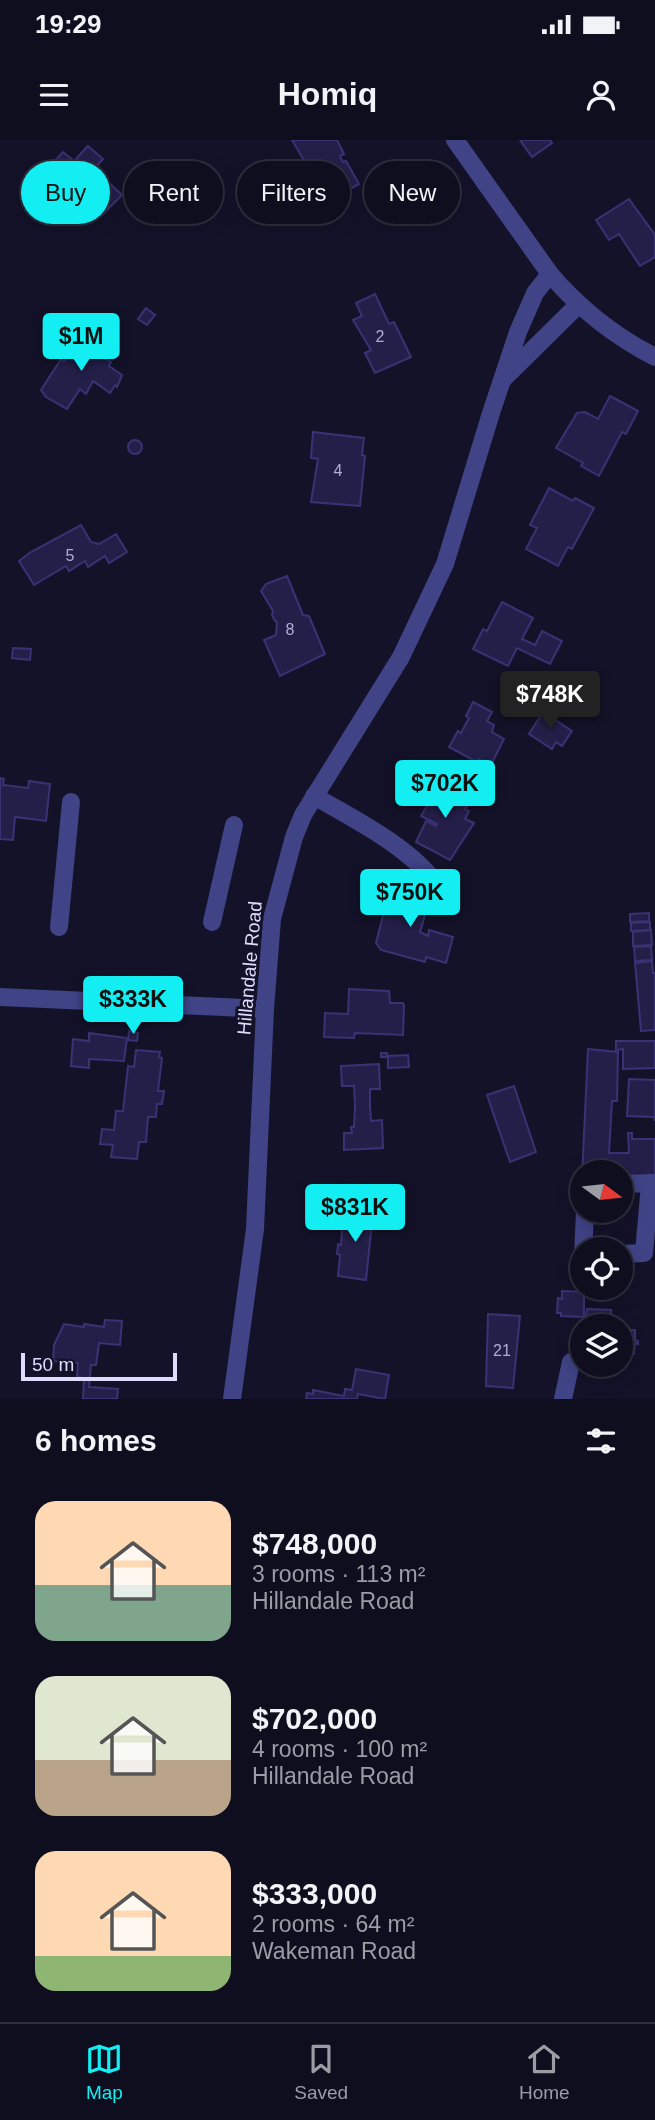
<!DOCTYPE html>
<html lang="en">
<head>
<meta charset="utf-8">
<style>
  body { margin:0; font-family:Arial,sans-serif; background:#1d1c2c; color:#f1f3f6; height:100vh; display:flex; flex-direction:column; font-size:26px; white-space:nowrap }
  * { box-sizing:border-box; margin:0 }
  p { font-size:23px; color:#9b9ca4 }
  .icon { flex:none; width:38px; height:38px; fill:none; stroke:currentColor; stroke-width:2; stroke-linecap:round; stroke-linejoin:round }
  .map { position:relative; height:1259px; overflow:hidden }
  .side { display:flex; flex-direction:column; background:#0f0e1f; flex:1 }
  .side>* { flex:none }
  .hud { position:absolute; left:21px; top:21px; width:614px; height:63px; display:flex; gap:14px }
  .needle { width:46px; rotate:105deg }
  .buttons { position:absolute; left:570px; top:1020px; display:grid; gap:14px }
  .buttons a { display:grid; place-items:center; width:63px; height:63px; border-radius:50%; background:#0f0e1f; box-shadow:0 4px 18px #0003,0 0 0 2px #2f2e3d; font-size:35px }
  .scale { position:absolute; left:21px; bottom:18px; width:156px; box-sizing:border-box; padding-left:7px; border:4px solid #dddcfd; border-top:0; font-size:19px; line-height:24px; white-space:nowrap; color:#dddcfd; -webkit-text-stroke:5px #141229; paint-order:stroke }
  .price { position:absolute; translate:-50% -60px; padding:0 16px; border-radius:7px; background:#13eef3; color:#111; font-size:23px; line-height:46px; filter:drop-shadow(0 2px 4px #0008) }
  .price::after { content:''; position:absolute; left:50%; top:42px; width:21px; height:16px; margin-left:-10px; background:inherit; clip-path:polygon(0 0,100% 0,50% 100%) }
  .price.active { background:#222; color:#fff }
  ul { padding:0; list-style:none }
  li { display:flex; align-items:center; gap:21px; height:175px; padding:0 35px }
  li span { display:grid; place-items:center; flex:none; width:196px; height:140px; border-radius:21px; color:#555 }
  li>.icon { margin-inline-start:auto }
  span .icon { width:84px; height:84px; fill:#fffc; stroke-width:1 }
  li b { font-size:30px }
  h2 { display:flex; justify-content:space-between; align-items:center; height:84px; padding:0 35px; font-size:30px }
  .tag { padding:0 24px; border-radius:32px; background:#0f0e1f; box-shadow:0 4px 18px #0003,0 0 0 2px #2f2e3d; font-size:24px; line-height:63px }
  .tag.active { background:#13eef3; color:#111 }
  .status { display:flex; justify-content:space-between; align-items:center; height:49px; padding:0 35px; background:#0f0e1f; direction:ltr }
  .status svg { height:19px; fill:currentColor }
  header { display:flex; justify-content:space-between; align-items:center; height:91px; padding:0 35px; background:#0f0e1f; font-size:32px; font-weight:700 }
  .tabs { display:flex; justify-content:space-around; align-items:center; height:98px; border-top:2px solid #2f2e3d; background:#0f0e1f; font-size:19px; color:#9b9ca4 }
  .tabs a { display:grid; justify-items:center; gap:4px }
  .tabs .active { color:#13eef3 }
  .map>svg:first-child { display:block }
  .building { fill:#241f49; stroke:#3a3274; stroke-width:2 }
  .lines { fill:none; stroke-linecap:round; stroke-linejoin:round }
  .minor { stroke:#404386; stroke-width:18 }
  .labels { text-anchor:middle; stroke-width:6; stroke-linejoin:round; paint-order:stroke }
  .number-label { font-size:16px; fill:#afadd0 }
  .street-label { font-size:19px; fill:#dddcfd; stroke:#141229 }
</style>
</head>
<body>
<div class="status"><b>19:29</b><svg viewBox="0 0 49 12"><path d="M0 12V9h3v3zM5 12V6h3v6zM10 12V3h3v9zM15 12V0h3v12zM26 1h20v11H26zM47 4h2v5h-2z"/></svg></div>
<header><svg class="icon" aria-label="menu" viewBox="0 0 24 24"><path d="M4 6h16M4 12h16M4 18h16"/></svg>Homiq<svg class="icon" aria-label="person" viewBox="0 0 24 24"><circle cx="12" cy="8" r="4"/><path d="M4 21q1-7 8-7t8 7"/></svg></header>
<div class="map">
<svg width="655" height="1259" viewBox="0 0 655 1259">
  <rect width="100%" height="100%" fill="#141229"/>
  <!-- building -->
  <g class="building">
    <polygon points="292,0 337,0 344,14 340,16 343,22 346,21 359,44 328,61"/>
    <polygon points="520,0 550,0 552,3 532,17"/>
    <polygon points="88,6 103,19 94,29 122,55 102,75 49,27 63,12 74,21"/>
    <polygon points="629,59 655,95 655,117 640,126 619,94 609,100 596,80"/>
    <polygon points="375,154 389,184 394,182 411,217 375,233 365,213 371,210 353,180 362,176 356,163"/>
    <polygon points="146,168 155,175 147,185 138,179"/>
    <polygon points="83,193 108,210 104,218 111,222 109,226 122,235 117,247 115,245 110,253 93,241 86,254 80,249 67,269 46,257 41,250 61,219 64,222"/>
    <polygon points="610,256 638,271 626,294 622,292 599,336 581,326 583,323 556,308 577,273 585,272 598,279"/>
    <polygon points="313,292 364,298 362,315 365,316 360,366 311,362 318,319 311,318"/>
    <circle cx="135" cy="307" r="7"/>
    <polygon points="549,348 573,361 575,358 594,368 572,409 568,407 558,426 526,409 537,388 530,385"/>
    <polygon points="81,385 91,402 99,404 116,394 127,412 109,423 105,416 88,427 85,421 69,431 66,426 34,445 19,421 31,412"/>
    <polygon points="287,436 303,475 309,476 325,514 280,536 264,500 276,495 277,482 275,481 272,475 273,471 261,451 266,444"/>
    <polygon points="502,462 533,478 522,499 535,505 542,491 562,501 550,524 517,508 508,526 473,509 483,489 487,491"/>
    <polygon points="13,508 31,509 30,520 12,518"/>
    <polygon points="473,562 492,572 487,581 494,585 492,592 504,599 491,625 478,619 477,622 449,607 458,591 461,593 469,578 466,576"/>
    <polygon points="543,572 572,591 562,606 556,602 552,609 529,594"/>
    <polygon points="0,638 4,639 3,645 28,648 29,641 50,644 46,681 15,677 13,700 0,699"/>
    <polygon points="439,640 472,657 465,669 469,671 465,679 474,683 450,720 416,702 426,681 436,686 437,684 421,676 428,664 422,661 428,649 433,652"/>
    <polygon points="396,748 425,756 429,762 420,792 428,796 429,790 453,797 446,823 426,817 425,822 381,810 376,803 389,752"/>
    <polygon points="649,773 649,781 630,782 630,774"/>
    <polygon points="650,782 650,790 631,791 631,783"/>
    <polygon points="651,790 652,805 633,806 633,792"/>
    <polygon points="651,806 652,820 635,821 634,807"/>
    <polygon points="652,821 653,833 655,833 655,890 641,891 635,823"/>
    <polygon points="349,849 389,851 390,863 403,863 404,866 403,895 355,893 354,898 324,897 325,873 348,874"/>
    <polygon points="129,891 138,893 137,901 128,900"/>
    <polygon points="89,893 127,898 124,921 89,919 89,928 71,926 73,899 89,901"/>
    <polygon points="616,901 655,901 655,928 623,929 623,909 616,910"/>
    <polygon points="588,909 618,912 617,961 612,961 609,1013 629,1013 628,993 632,993 632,999 655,999 655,1036 621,1036 621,1032 583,1032 582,1037"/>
    <polygon points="136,910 160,912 159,917 162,918 158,951 164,951 162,964 157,964 156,977 148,977 146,1002 139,1002 137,1019 111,1017 113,1005 100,1004 102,989 114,990 116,971 123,971 128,926 134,927"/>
    <polygon points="381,913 387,913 387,916 408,915 409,927 388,928 388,917 381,917"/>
    <polygon points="379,924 380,949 370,949 370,967 371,981 382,980 383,1008 344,1010 344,993 352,993 351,987 354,987 355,966 354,946 342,946 341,926"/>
    <polygon points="629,939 655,940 655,981 654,977 627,976"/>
    <polygon points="514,946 536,1012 510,1022 487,955"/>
    <polygon points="343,1070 373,1073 366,1140 338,1136 340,1115 337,1114 338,1104 341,1105"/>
    <polygon points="562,1151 584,1152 584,1177 561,1176 561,1173 557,1173 558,1158 562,1159"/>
    <polygon points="587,1169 611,1170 612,1186 585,1186"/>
    <polygon points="488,1174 520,1176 513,1248 486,1246"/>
    <polygon points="105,1180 122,1181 120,1205 99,1203 96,1225 91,1225 89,1247 118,1249 117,1259 83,1259 84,1238 77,1237 78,1223 53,1221 54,1205 64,1184 84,1187 84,1184 104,1187"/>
    <polygon points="621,1190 635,1190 635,1200 638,1201 638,1204 635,1203 634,1214 621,1214"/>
    <polygon points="356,1229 389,1235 385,1259 358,1254 357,1259 306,1259 307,1253 313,1254 313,1250 344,1256 345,1249 352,1250"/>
  </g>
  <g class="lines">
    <!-- minor -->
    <g class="minor">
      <path d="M455,0l95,134c30,35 64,62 105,83"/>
      <polyline points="504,238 578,165"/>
      <path d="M314,656c40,23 96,51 123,89"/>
      <polyline points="212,782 234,685"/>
      <polyline points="59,787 71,662"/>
      <polyline points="0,857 265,869"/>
      <polyline points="621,1044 655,1043"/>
      <polyline points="621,1114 644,1113 650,1043"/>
      <polyline points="583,1116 585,1071"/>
      <polyline points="232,1259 255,1089 265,869 272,779 294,697 303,675 401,517 445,424 491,273 518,192 535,153 550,134"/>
      <polyline points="563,1259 571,1222"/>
    </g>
  </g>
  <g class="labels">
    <!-- number labels -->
    <g class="number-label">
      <text x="380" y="202">2</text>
      <text x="338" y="336">4</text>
      <text x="70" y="421">5</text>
      <text x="290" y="495">8</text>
      <text x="502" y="1216">21</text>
    </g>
    <!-- street labels -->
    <g class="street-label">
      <text transform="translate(249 828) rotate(-85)" y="7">Hillandale Road</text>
    </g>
  </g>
</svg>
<div class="buttons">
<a><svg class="needle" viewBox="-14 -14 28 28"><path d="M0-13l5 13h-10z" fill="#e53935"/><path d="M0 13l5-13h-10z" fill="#9b9ca4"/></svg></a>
<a><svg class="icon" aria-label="locate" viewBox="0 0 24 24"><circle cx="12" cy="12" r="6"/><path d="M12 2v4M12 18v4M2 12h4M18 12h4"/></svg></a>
<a><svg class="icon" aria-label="layers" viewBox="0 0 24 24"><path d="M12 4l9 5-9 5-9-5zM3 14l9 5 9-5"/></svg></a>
</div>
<div class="scale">50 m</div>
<b class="price" style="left:81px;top:233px">$1M</b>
<b class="price active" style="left:550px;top:591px">$748K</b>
<b class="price" style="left:445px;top:680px">$702K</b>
<b class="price" style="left:410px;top:789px">$750K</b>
<b class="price" style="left:133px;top:896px">$333K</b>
<b class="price" style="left:355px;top:1104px">$831K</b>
<div class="hud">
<a class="tag active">Buy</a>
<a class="tag">Rent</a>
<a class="tag">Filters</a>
<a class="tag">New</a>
</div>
</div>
<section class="side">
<h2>6 homes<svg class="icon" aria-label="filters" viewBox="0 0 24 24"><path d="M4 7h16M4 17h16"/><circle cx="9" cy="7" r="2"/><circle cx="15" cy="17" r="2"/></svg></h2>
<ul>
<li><span style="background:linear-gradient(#ffd9b3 60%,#7fa58c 0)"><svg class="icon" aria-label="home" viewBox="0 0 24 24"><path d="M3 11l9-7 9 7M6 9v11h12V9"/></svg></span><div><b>$748,000</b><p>3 rooms · 113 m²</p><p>Hillandale Road</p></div></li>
<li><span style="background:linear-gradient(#dfe7d0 60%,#b9a48a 0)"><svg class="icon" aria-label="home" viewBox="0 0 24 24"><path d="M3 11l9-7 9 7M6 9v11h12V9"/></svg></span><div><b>$702,000</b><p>4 rooms · 100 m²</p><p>Hillandale Road</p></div></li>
<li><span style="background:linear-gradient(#ffd9b3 75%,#8fb573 0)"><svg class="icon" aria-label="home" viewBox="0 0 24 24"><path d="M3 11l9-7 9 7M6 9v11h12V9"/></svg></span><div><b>$333,000</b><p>2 rooms · 64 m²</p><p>Wakeman Road</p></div></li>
</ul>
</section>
<nav class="tabs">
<a class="active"><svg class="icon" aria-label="map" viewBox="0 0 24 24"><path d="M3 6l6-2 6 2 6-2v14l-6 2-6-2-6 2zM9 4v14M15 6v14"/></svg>Map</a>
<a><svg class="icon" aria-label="saved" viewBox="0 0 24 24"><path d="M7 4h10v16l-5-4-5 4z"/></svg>Saved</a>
<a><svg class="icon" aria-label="home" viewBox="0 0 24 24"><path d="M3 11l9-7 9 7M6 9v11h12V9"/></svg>Home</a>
</nav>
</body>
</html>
